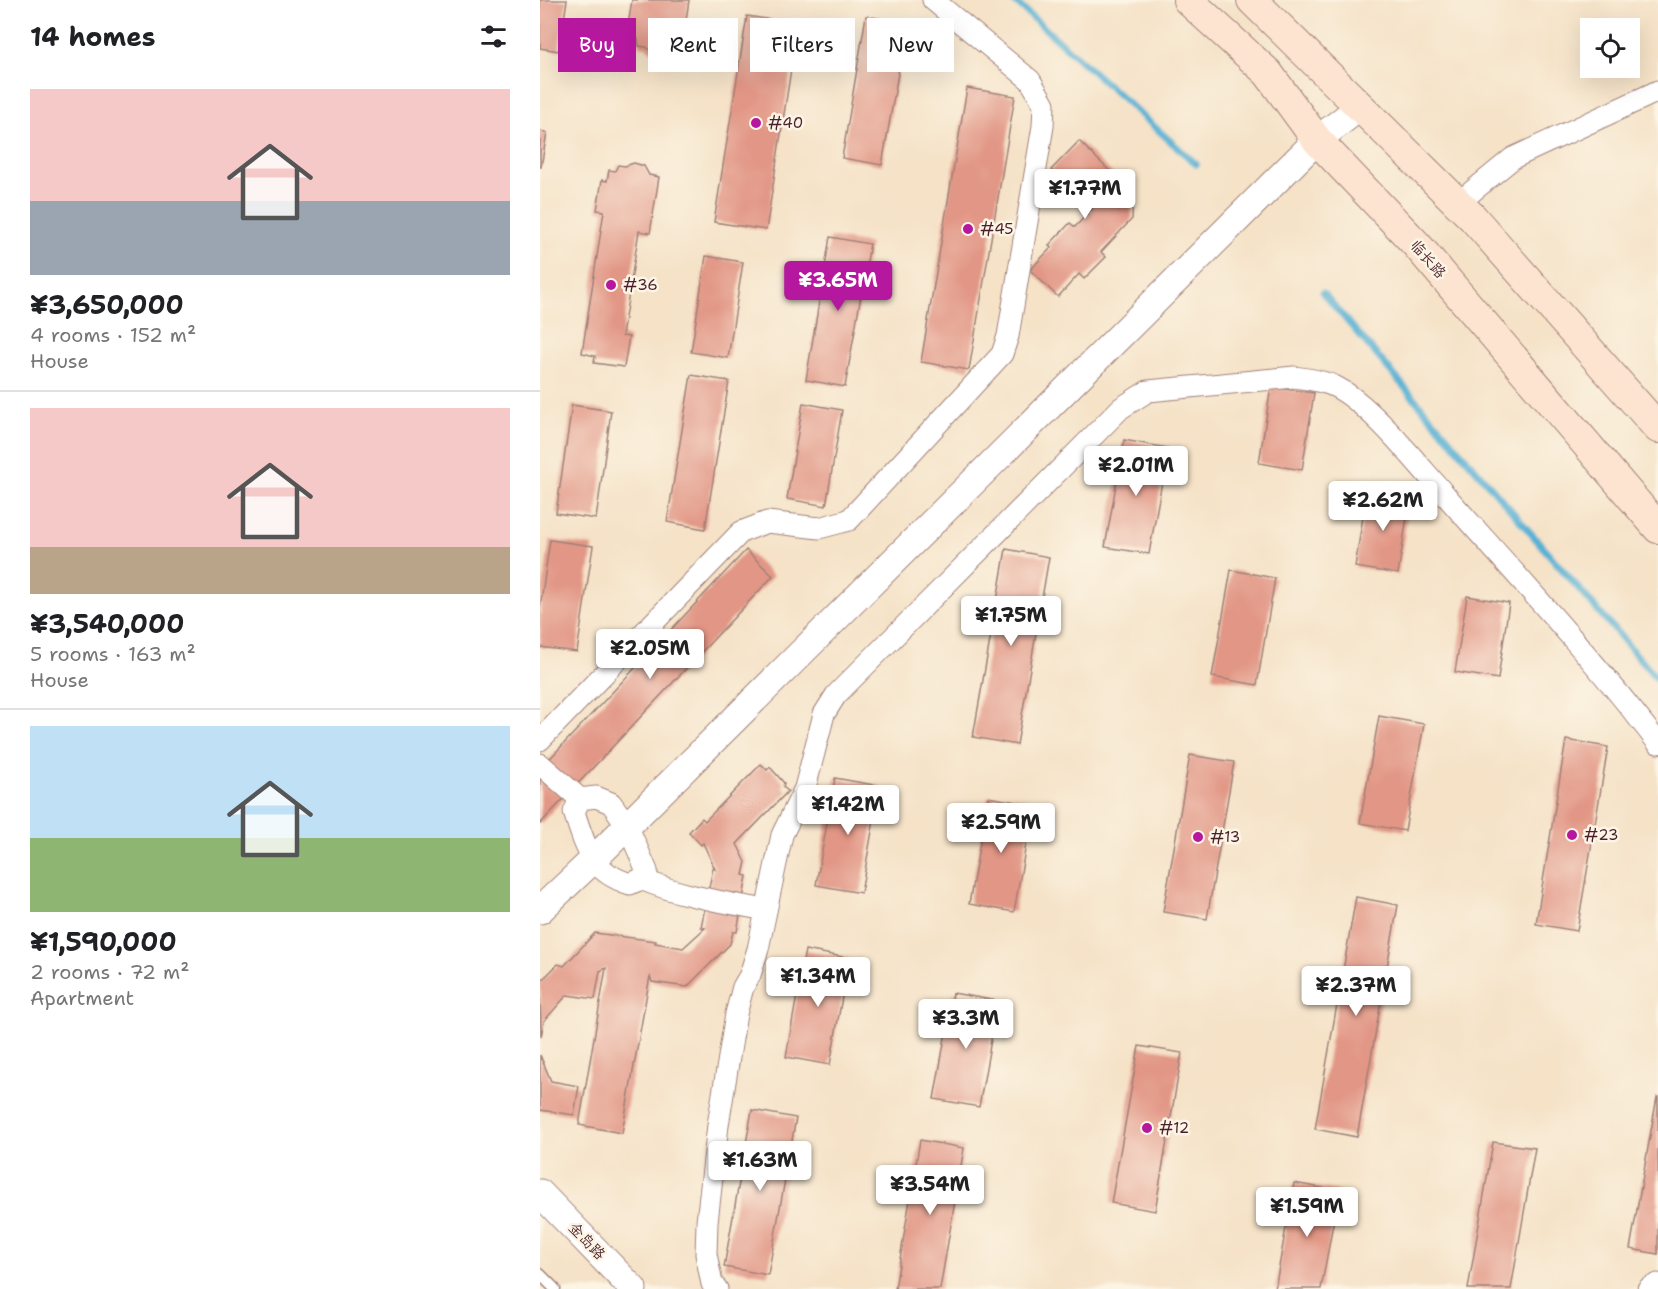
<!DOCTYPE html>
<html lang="en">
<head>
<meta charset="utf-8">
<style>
  body { margin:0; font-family:"Shantell Sans","LXGW WenKai TC",sans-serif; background:#f6f6f6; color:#202124; height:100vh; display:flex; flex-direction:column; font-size:22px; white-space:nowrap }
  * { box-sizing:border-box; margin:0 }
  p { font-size:20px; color:#757577 }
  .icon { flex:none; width:33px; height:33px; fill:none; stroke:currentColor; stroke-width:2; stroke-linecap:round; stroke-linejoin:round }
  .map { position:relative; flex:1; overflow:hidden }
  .side { display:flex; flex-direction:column; background:#fff; width:540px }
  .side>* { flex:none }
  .banner { position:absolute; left:18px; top:18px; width:570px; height:54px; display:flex; gap:12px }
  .fabs { position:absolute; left:1040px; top:18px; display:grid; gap:12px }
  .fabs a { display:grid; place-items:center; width:60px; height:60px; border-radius:0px; background:#fff; box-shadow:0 6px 24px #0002; font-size:30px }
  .price { position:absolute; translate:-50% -51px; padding:0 14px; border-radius:6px; background:#fff; color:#222; font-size:20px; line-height:39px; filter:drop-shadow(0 2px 3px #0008) }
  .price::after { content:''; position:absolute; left:50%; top:36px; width:18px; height:14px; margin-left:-9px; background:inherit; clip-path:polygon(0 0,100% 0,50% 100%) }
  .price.on { background:#b5179e; color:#fff }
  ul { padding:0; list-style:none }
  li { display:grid; align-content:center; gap:12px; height:318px; padding:0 30px }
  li+li { border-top:2px solid #e0e0e0 }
  li span { display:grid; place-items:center; height:186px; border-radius:0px; color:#555 }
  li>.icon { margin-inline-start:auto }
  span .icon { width:108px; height:108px; fill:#fffc; stroke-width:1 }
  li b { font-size:26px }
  h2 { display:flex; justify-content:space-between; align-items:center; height:72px; padding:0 30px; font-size:26px }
  .tag { padding:0 21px; border-radius:0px; background:#fff; box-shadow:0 6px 24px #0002; font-size:21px; line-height:54px }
  .tag.on { background:#b5179e; color:#fff }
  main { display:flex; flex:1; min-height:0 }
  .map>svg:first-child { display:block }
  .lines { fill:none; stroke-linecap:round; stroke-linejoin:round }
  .stream { stroke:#57b1d4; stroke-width:7 }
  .building { fill:#e29685 }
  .service-casing { stroke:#a08079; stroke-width:13 }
  .minor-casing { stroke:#a08079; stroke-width:23 }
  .tertiary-casing { stroke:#a08079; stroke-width:29 }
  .secondary-casing { stroke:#a08079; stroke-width:32 }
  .service { stroke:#fff; stroke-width:10 }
  .minor { stroke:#fff; stroke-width:21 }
  .tertiary { stroke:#fff; stroke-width:27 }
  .secondary { stroke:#fde4d0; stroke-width:30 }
  .poi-dot { fill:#b5179e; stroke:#fcf5e5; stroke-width:2 }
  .labels { text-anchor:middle; stroke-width:5; stroke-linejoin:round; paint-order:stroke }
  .poi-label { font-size:15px; fill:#4a1f2b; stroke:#fcf5e5; text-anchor:start }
  .street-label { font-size:15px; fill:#4a1f2b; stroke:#fcf5e5 }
</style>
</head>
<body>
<main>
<section class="side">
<h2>14 homes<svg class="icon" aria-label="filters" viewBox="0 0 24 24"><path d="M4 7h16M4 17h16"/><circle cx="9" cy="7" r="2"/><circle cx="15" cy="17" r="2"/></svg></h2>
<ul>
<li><span style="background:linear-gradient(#f6c9c9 60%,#9aa5b1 0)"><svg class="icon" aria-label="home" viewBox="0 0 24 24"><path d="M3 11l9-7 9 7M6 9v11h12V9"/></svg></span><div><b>¥3,650,000</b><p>4 rooms · 152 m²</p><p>House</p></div></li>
<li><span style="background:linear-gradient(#f6c9c9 75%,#b9a48a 0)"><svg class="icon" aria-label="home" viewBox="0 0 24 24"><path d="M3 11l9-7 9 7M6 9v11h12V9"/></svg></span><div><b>¥3,540,000</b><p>5 rooms · 163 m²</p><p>House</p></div></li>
<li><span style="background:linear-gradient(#bfe0f5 60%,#8fb573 0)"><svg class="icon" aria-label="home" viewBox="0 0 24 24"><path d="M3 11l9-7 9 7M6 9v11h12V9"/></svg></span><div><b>¥1,590,000</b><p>2 rooms · 72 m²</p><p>Apartment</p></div></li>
</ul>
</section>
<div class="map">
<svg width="1118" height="1289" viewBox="0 0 1118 1289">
  <rect width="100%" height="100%" fill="#fcf5e5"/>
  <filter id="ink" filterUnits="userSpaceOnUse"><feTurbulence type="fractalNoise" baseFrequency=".0167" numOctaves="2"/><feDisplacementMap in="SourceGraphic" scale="12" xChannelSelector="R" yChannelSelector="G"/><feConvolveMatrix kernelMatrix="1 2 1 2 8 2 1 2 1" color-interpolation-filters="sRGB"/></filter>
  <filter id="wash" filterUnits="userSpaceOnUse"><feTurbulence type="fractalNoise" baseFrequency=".008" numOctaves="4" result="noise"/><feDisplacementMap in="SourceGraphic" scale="24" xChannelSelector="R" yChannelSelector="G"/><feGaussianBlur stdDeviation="1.35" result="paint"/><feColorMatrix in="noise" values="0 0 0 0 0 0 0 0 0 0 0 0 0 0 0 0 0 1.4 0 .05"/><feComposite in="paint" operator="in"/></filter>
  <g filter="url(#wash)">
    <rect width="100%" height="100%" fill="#f5e2c7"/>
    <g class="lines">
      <!-- stream -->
      <g class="stream">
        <polyline points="473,0 656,164"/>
        <polyline points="783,293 1118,680"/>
      </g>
    </g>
    <g id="blocks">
      <!-- building -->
      <g class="building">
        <polygon points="0,0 27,0 19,51 0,48"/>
        <polygon points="92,0 149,0 142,47 132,45 124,53 114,53 106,47 99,46 98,39 92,38 94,27 88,26"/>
        <polygon points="207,16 258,24 226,230 174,222"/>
        <polygon points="326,16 367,23 342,165 302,158"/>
        <polygon points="427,88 475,96 429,370 381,362"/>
        <polygon points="0,131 7,133 1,167 0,167"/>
        <polygon points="539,141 593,194 592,219 561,252 566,257 544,279 539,274 518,297 490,270 511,248 509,245 530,223 535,227 552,209 511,170"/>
        <polygon points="94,163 104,166 109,175 119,177 110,233 99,231 82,336 89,337 84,367 54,363 55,356 42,353 64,211 57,210 62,180 67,181 69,170 75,171 78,165 85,166"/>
        <polygon points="290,237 330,244 305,387 266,380"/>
        <polygon points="166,256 203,262 188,358 151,352"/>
        <polygon points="151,375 189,381 165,529 127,522"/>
        <polygon points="731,387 774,393 762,470 719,463"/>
        <polygon points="263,403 302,410 286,506 247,499"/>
        <polygon points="32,405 71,411 56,519 16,513"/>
        <polygon points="584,440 628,448 609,554 565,547"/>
        <polygon points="827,491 870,498 858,574 815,567"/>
        <polygon points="10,540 53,546 37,652 0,647 0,608"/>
        <polygon points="466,549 509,557 477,745 433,737"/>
        <polygon points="206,550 233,576 0,824 0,769"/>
        <polygon points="691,570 735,578 717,685 672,677"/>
        <polygon points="927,596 969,603 958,679 915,672"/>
        <polygon points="839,716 884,724 865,831 820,823"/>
        <polygon points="1026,740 1068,747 1037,931 996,924"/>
        <polygon points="650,755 694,762 667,919 623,912"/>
        <polygon points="221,764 227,770 230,767 244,783 243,787 248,791 197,844 206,862 203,875 207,876 197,932 193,932 190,944 147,987 112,982 110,976 82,1133 39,1125 66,968 60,971 55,999 27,995 4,1021 1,1037 0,982 18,964 24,966 55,933 116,941 115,943 143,948 165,928 161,927 173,868 175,869 163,843 161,845 149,832 162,818 165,821"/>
        <polygon points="295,778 340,786 321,893 276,885"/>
        <polygon points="448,797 493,805 474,912 429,904"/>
        <polygon points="816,897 858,905 817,1137 775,1129"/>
        <polygon points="265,950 309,958 290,1065 246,1057"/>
        <polygon points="413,993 458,1001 439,1107 394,1099"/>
        <polygon points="599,1046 642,1053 615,1211 571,1203"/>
        <polygon points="0,1055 11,1081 39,1086 34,1115 0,1110"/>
        <polygon points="1117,1097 1118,1097 1118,1254 1090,1249"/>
        <polygon points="212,1110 256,1118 228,1275 184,1267"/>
        <polygon points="380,1140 424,1148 400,1289 355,1289"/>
        <polygon points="953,1142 995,1148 971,1289 928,1289"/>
        <polygon points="754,1183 799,1191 781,1289 735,1289"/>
      </g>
    </g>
  </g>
  <g filter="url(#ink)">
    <use href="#blocks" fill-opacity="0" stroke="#a08079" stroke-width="1.5"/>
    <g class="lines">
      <!-- service casing -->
      <g class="service-casing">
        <polyline id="service" points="0,1274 15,1289"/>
      </g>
      <!-- minor casing -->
      <g class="minor-casing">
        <g id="minor">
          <polyline points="918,203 973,158 1118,91"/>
          <polyline points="0,740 201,532 227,522 279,528 309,520 462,354 468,336 503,126 504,104 490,80 393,0"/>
          <polyline points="0,764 40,799"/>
          <path d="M56,797l15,6 16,22 20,46 -6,8 -11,5c-39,-12 -44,-36 -56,-72l6,-13z"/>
          <path d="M101,879c40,17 82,23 125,31"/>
          <path d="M177,1289l-5,-5 -6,-30 1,-32 11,-97 18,-111 7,-27 7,-12 8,-26 24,-114 23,-47 19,-74 12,-19 285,-287 27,-17 146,-14c13,2 27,3 40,9 36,17 85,80 113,111 72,81 145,160 211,246"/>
          <polyline points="1108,1289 1118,1284"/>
        </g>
      </g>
      <!-- tertiary casing -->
      <g class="tertiary-casing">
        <g id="tertiary">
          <polyline points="0,910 53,860 777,140 820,107"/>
          <polyline points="0,1193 93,1289"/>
        </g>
      </g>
      <!-- secondary casing -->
      <g class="secondary-casing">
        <g id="secondary">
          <polyline points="648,0 728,73 777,140 876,244 1118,528"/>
          <polyline points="712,0 933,218 1118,428"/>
        </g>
      </g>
      <!-- service -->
      <use href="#service" class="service"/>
      <!-- minor -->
      <use href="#minor" class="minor"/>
      <!-- tertiary -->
      <use href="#tertiary" class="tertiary"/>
      <!-- secondary -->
      <use href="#secondary" class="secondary"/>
    </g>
  </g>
  <!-- markers -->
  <g class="poi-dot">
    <circle cx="216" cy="123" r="6"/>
    <circle cx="428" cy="229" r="6"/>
    <circle cx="71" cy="285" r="6"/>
    <circle cx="1032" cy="835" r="6"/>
    <circle cx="658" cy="837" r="6"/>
    <circle cx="607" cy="1128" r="6"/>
  </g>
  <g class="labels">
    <!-- poi labels -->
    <g class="poi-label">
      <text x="228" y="128">#40</text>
      <text x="440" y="234">#45</text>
      <text x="83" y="290">#36</text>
      <text x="1044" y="840">#23</text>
      <text x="670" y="842">#13</text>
      <text x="619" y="1133">#12</text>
    </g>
    <!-- street labels -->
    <g class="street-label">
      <text transform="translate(888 259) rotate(49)" y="5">临长路</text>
      <text transform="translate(47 1241) rotate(46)" y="5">金岛路</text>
    </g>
  </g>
</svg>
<div class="fabs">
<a><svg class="icon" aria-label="locate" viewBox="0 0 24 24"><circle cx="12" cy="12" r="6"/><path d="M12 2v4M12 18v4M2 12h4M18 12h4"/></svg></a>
</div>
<b class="price" style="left:545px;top:220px">¥1.77M</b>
<b class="price on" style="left:298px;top:312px">¥3.65M</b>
<b class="price" style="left:596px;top:497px">¥2.01M</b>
<b class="price" style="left:843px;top:532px">¥2.62M</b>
<b class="price" style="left:471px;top:647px">¥1.75M</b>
<b class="price" style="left:110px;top:680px">¥2.05M</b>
<b class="price" style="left:308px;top:836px">¥1.42M</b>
<b class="price" style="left:461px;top:854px">¥2.59M</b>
<b class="price" style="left:278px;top:1008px">¥1.34M</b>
<b class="price" style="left:816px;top:1017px">¥2.37M</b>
<b class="price" style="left:426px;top:1050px">¥3.3M</b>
<b class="price" style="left:220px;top:1192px">¥1.63M</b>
<b class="price" style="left:390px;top:1216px">¥3.54M</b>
<b class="price" style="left:767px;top:1238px">¥1.59M</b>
<div class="banner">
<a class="tag on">Buy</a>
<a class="tag">Rent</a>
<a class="tag">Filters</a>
<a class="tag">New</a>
</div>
</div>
</main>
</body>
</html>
